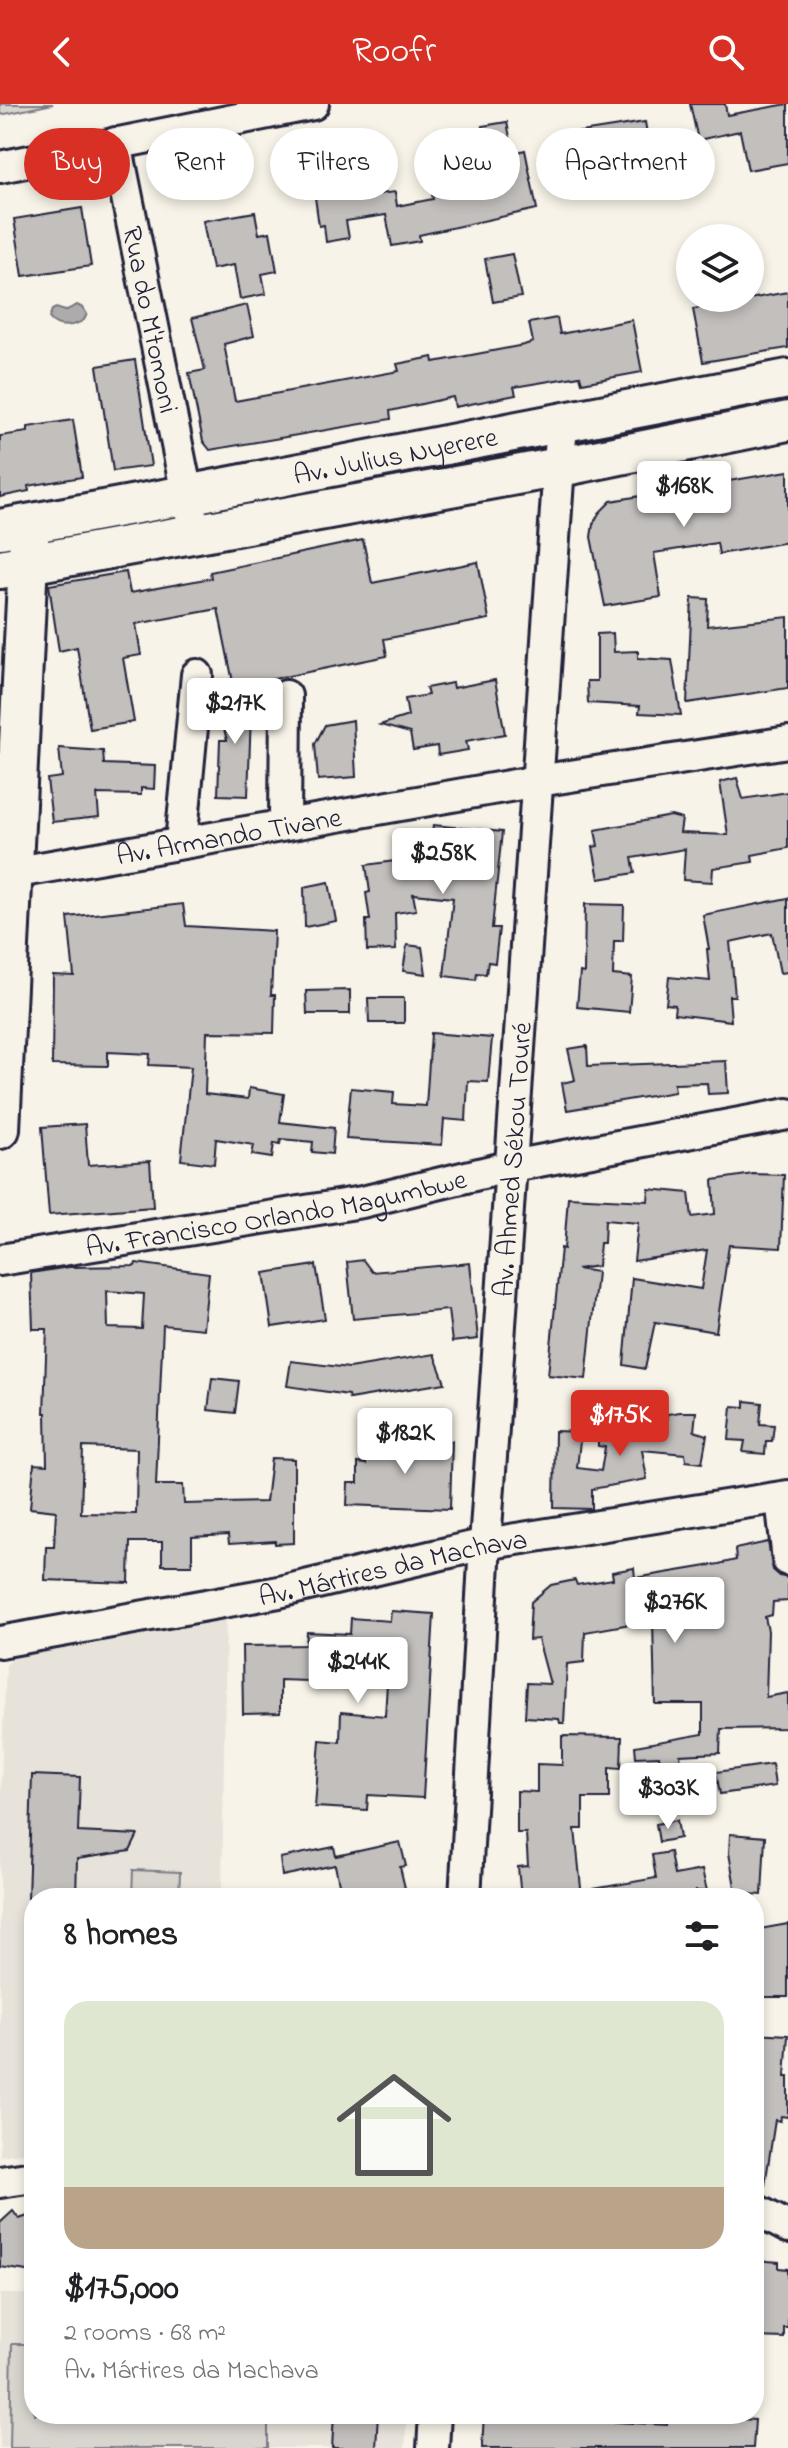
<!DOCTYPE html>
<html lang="en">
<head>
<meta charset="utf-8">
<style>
  body { margin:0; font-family:"Indie Flower",sans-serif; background:#f6f6f6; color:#202124; height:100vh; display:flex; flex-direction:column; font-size:30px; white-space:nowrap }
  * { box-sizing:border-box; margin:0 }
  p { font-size:26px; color:#757577 }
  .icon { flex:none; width:44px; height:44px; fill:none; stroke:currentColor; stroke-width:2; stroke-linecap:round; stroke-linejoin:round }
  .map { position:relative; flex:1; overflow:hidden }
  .panel { position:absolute; left:24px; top:1784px; width:740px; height:536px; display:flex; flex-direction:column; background:#fff; border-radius:32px; box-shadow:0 4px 12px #0003 }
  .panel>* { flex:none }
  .top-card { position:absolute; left:24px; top:24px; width:740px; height:72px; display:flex; gap:16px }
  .fabs { position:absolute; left:676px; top:120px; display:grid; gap:16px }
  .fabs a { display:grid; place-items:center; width:88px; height:88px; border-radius:50%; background:#fff; box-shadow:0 4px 12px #0003; font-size:40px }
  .price { position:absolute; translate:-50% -68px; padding:0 18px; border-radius:8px; background:#fff; color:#222; font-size:26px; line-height:52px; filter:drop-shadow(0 2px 4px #0008) }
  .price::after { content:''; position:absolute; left:50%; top:48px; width:24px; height:18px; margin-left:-12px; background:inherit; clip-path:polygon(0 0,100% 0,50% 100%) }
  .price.on { background:#d93025; color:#fff }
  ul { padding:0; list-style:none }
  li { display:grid; align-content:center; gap:16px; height:424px; padding:0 40px }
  li span { display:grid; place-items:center; height:248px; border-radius:24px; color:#555 }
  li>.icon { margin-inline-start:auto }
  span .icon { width:144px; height:144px; fill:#fffc; stroke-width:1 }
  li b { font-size:34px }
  h2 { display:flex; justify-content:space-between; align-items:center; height:96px; padding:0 40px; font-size:34px }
  .pill { padding:0 28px; border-radius:36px; background:#fff; box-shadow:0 4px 12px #0003; font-size:28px; line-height:72px }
  .pill.on { background:#d93025; color:#fff }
  header { display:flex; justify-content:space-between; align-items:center; height:104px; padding:0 40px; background:#d93025; color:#fff; font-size:36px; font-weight:600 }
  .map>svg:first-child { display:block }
  .built { fill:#e7e3db }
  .green { fill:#d8d5cf; stroke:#7d7c85; stroke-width:2 }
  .water { fill:#aeabad; stroke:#76747f; stroke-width:2 }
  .building { fill:#c2bfbd; stroke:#22223b; stroke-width:2; fill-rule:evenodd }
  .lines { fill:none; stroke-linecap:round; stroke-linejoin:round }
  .minor-casing { stroke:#22223b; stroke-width:36 }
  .major-casing { stroke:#22223b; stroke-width:44 }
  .minor { stroke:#f7f3e8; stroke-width:30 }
  .major { stroke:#f7f3e8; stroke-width:38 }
  .labels { text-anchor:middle; stroke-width:8; stroke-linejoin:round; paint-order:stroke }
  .street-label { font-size:28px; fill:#22223b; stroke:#f7f3e8 }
</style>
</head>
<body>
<header><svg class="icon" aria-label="back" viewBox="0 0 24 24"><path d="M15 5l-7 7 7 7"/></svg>Roofr<svg class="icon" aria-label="search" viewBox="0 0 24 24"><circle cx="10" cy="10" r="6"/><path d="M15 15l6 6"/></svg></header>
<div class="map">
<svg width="788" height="2344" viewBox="0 0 788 2344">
  <rect width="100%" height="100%" fill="#f7f3e8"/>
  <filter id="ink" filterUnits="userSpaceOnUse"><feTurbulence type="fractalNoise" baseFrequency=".0125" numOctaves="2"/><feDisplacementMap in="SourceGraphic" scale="16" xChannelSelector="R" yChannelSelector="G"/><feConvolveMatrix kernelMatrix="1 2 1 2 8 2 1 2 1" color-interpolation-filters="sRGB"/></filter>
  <g filter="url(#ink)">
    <!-- built -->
    <g class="built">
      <polygon points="226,1515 222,1794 34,1794 34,2047 0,2052 0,1699 6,1561 21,1546"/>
      <polygon points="0,2190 34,2190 34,2310 407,2310 405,2344 0,2344"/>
    </g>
    <!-- green -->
    <g class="green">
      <polygon points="0,0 53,0 0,11"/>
      <polygon points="133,1766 180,1768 179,1794 132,1794"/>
      <polygon points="12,2240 34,2240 34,2310 268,2310 268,2344 10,2344"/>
    </g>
    <!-- water -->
    <path class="water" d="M77,201l6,3 4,6 -3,6c-11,7 -27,9 -35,-2l3,-8 4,-2 9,3z"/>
    <!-- building -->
    <g class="building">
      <polygon points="690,0 725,0 727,11 788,0 788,59 748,66 740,27 698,36"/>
      <polygon points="507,18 513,49 525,46 537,105 419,131 420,137 392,142 386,111 346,117 349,134 326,138 324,121 319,122 314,86 377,77 379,90 395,88 397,102 433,95 430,80 438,79 429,33 450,29 452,38 485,32 482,22"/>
      <polygon points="645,18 653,65 576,78 568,30"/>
      <polygon points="82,104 91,162 23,172 14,115"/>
      <polygon points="255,108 259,130 270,128 277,167 262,170 266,190 240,195 234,161 212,165 203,117"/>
      <polygon points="512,150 521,193 493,198 485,155"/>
      <polygon points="788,188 788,244 703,258 693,205"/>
      <polygon points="247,201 254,232 224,240 235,297 399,267 397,260 433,253 434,258 524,241 533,238 529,219 557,214 560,230 632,216 642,268 582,279 580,272 514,283 516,291 455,303 453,293 390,307 391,315 210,346 203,337 189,269 205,266 192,214"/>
      <polygon points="135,256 151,362 113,367 97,262"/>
      <polygon points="73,316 82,373 28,382 29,387 0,393 0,332 28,328 28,323"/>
      <polygon points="788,367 788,438 719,450 717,439 654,449 661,493 605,502 591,433 593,420 599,409 611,397"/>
      <polygon points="363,436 372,479 478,458 489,515 384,535 387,552 234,583 218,505 136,520 141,551 123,554 134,618 90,625 77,543 59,547 49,481 126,468 130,489 211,474 210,468"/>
      <polygon points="692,494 708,495 707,522 788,513 788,584 687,599"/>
      <polygon points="613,529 614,548 638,547 638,554 672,556 681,611 639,609 640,602 588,599 587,577 597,577 597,530"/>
      <polygon points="495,576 505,630 466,637 468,646 438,651 437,642 413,646 410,629 380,621 408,612 405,595 428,591 426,584 452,579 453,584"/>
      <polygon points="246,589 251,610 248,692 218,691 220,636 227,636 216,597"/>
      <polygon points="353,616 356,673 318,676 315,640 325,621"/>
      <polygon points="59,644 103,647 104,660 155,662 154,685 141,684 141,691 97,690 99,713 52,718 47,675 62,673"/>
      <polygon points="737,674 743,695 788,688 788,744 752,751 753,758 713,764 712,778 683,776 685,745 632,754 635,769 599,775 593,743 598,742 595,726 671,712 682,715 680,729 728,731 720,678"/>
      <polygon points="433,721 502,728 492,824 499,824 495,859 488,858 486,870 477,869 476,876 444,872 453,794 413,790 416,806 395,809 396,846 367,847 366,816 370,816 366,789 370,788 366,761 430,752"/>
      <polygon points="329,778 336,817 305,823 304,783"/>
      <polygon points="788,794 788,868 780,869 772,829 730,838 735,892 729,892 731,917 674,910 675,901 666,900 669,873 710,877 707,845 709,845 703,811"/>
      <polygon points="183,800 186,822 274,827 271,891 275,891 274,929 207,928 205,990 248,995 249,984 284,990 280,1018 334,1024 332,1050 312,1048 313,1038 281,1035 280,1040 274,1039 272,1054 252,1051 254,1041 216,1035 214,1060 181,1056 191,963 149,961 150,950 108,948 108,962 52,961 53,871 74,872 68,813"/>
      <polygon points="585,800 624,801 623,837 614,837 613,871 632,873 629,908 577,903 580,868 584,869"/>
      <polygon points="407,841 422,843 426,870 403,867"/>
      <polygon points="350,886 350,910 307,910 306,887"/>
      <polygon points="368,894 404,894 404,919 369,919"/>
      <polygon points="431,929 492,934 488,978 468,977 466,1017 444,1015 442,1041 346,1035 351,984 394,988 393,1000 426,1002"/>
      <polygon points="587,942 588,962 726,957 728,989 708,990 707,979 674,980 675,988 567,1006 562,979 575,976 568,945"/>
      <polygon points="85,1020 88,1061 150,1057 153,1103 49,1111 42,1023"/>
      <polygon points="753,1070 784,1071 781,1144 729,1141 716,1228 655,1218 645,1265 624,1261 632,1174 701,1185 707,1146 634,1157 638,1119 605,1116 604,1139 600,1139 598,1162 577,1165 597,1168 586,1275 548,1271 561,1144 564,1145 568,1093 648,1097 649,1085 689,1089 692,1113 715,1110 713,1076"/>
      <polygon points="363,1156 372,1168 470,1159 478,1235 452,1238 448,1206 353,1215 347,1158"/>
      <path d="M136,1159l73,10 -6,56 -40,-4 -7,160h27l1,19 82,-2 5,-44 23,1v84l-19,1v-3l-46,3 -1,-9 -36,2v28h-30v-23h-32l-1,41 -84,-3 1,-34h8l2,-35 -26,-3 4,-44 13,1 -1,-52h-2l3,-84h-14l-2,-56 38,-6 66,-1zM107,1187l37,3 -2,35 -34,-1zM83,1343l54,2 -1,65 -55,-1z"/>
      <polygon points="316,1161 325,1215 272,1223 264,1169"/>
      <polygon points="434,1250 445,1279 349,1295 348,1291 287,1282 291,1257 349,1264"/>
      <polygon points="212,1274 239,1277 235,1309 208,1306"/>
      <polygon points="745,1297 762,1299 760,1320 774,1321 772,1337 766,1337 765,1350 743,1348 745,1337 729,1336 732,1302 745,1303"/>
      <polygon points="680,1308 696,1308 694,1327 707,1331 702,1359 686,1357 685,1350 642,1346 647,1375 592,1385 592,1405 554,1404 555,1327 581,1328 577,1364 601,1367 605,1343 598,1342 598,1336 607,1335 608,1328 637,1323 638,1330 666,1326 667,1310"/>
      <polygon points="393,1334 452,1337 450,1405 347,1401 348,1379 358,1379 358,1359 366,1360 366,1342 393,1343"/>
      <polygon points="768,1438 773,1466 780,1472 788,1474 788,1497 773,1498 772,1511 765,1513 768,1527 766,1593 788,1589 788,1624 721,1625 720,1649 680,1651 686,1684 666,1687 659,1652 636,1653 635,1642 703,1630 703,1600 655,1600 653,1516 585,1528 584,1558 567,1560 564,1619 560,1619 559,1615 525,1613 527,1579 550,1580 538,1535 529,1536 531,1498 551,1481 575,1476 577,1481 613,1475 612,1468 634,1464 635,1474 719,1460 736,1456 735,1445"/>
      <polygon points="391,1507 434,1510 423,1694 368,1691 367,1706 315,1703 320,1636 340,1638 341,1608 385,1612 388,1563 335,1558 335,1578 280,1576 280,1609 243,1610 242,1542 306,1541 307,1528 350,1530 351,1514 390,1517"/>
      <polygon points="562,1632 622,1633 621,1664 609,1663 609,1694 583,1694 583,1725 575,1725 582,1794 521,1794 518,1763 528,1762 526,1729 517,1729 517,1687 537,1688 537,1660 562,1661"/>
      <polygon points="772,1660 775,1682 720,1690 716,1668"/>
      <polygon points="32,1671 80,1673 78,1728 138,1731 130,1747 77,1755 76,1794 28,1794"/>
      <polygon points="677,1716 680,1734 659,1738 656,1720"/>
      <polygon points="730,1730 765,1733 762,1791 736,1789 729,1749"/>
      <polygon points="400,1738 406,1762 400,1763 405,1784 398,1786 400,1794 342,1794 335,1761 282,1772 280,1754 334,1743 336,1752"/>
      <polygon points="670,1748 674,1771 702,1766 707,1787 696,1787 698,1794 594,1794 593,1785 656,1774 652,1751"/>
      <polygon points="788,1820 788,1893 754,1893 754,1826"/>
      <polygon points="754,1929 788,1931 785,1973 788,1973 788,2013 781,2012 780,2017 775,2016 764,2088 754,2087"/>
      <polygon points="13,2107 19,2115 34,2110 34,2168 0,2163 0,2119"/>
      <polygon points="754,2156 779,2158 779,2164 788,2165 788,2224 784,2224 784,2234 754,2233"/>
      <polygon points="334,2310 378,2310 376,2344 332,2344"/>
      <polygon points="484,2310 667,2321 668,2310 755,2316 753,2344 482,2344"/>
    </g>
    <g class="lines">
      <!-- minor casing -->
      <g class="minor-casing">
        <g id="minor">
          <path id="s1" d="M116,39l75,371"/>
          <polyline points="0,63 313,0"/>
          <polyline points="285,720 286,592"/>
          <polyline points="181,739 197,571"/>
          <path id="s2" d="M0,771l538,-94 250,-39"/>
          <path id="s3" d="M0,1156l362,-58 150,-36 276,-52"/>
          <polyline points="781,1394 788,1456"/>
          <path id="s4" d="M0,1538l279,-50 206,-48 303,-48"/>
          <path id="s5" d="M465,1794l20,-354 77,-1122"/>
          <polyline points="0,2078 34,2073"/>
          <polyline points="754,2105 788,2123"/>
          <polyline points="433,2344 435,2310"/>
        </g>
      </g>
      <!-- major casing -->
      <g class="major-casing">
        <g id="major">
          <path id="s6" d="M0,425l186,-34 602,-116"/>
          <polyline points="0,465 560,363 788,317"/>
          <polyline points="0,1025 29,436"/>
        </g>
      </g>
      <!-- minor -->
      <use href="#minor" class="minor"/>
      <!-- major -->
      <use href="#major" class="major"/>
    </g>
  </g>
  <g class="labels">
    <!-- street labels -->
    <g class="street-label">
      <text dy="10" stroke="none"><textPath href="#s1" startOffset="180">Rua do M'tomoni</textPath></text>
      <text dy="10" stroke="none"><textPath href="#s6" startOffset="402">Av. Julius Nyerere</textPath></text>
      <text dy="10" stroke="none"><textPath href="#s2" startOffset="232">Av. Armando Tivane</textPath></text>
      <text dy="10" stroke="none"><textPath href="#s5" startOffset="740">Av. Ahmed Sékou Touré</textPath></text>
      <text dy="10" stroke="none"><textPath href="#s3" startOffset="280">Av. Francisco Orlando Magumbwe</textPath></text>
      <text dy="10" stroke="none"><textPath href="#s4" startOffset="400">Av. Mártires da Machava</textPath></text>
    </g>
  </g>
</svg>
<div class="fabs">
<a><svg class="icon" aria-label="layers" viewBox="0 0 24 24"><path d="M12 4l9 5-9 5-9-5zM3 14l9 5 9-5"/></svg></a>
</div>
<b class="price" style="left:684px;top:425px">$168K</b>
<b class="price" style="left:235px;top:642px">$217K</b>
<b class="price" style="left:443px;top:792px">$258K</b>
<b class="price on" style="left:620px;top:1354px">$175K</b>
<b class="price" style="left:405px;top:1372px">$182K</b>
<b class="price" style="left:675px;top:1541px">$276K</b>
<b class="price" style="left:358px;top:1601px">$244K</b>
<b class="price" style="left:668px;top:1727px">$303K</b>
<div class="top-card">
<a class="pill on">Buy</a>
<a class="pill">Rent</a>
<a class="pill">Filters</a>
<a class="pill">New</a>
<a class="pill">Apartment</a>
</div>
<section class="panel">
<h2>8 homes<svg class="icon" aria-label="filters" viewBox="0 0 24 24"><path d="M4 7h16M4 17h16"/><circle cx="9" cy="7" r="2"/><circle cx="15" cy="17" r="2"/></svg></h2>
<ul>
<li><span style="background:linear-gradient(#dfe7d0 75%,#b9a48a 0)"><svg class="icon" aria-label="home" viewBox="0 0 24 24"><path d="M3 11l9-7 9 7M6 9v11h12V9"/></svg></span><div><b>$175,000</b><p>2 rooms · 68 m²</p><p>Av. Mártires da Machava</p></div></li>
</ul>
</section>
</div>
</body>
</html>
